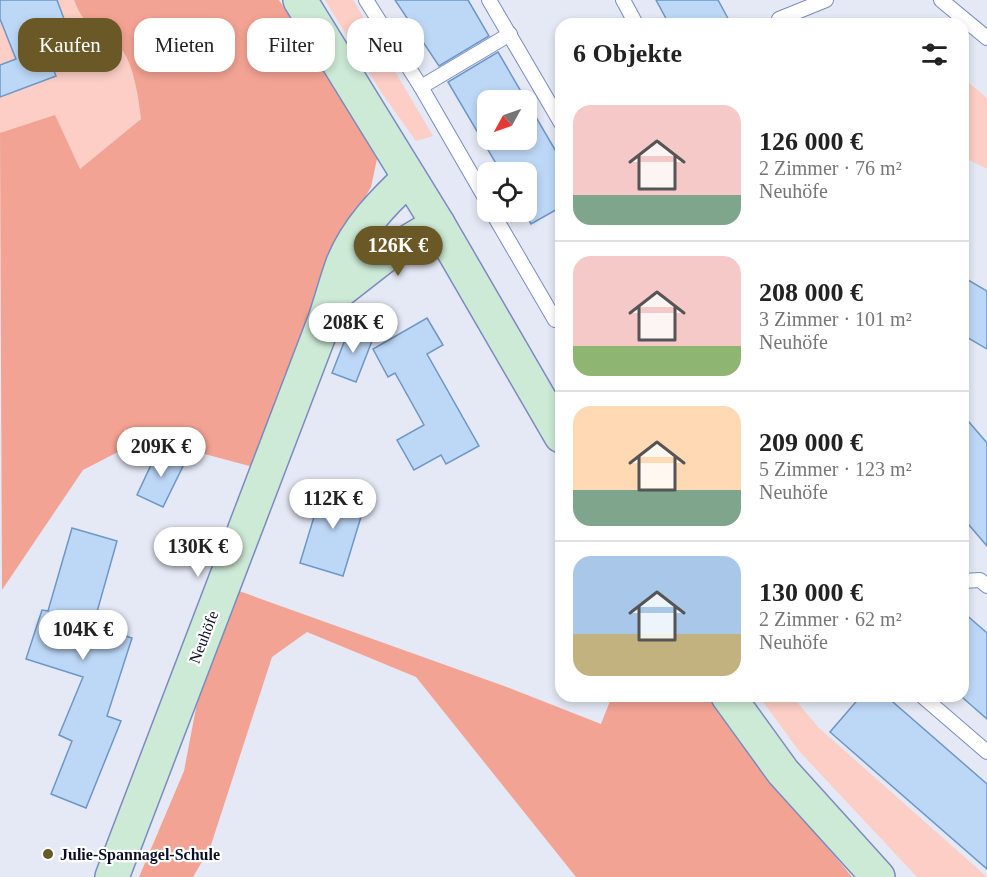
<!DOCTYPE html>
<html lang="de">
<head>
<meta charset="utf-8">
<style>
  body { margin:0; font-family:Georgia,serif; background:#f2f2f2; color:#222; height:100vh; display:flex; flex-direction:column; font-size:22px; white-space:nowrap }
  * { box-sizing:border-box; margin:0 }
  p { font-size:20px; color:#767676 }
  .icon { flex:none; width:33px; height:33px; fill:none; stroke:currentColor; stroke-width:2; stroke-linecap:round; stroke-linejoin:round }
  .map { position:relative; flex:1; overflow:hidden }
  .panel { position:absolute; left:555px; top:18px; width:414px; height:684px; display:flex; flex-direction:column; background:#fff; border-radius:18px; box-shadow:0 3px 9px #0003 }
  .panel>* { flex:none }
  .banner { position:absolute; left:18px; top:18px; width:447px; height:54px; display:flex; gap:12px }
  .needle { width:39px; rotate:230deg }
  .controls { position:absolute; left:477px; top:90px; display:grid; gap:12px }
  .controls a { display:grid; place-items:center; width:60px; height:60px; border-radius:12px; background:#fff; box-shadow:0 3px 9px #0003; font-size:30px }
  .price { position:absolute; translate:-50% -51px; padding:0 14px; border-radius:21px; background:#fff; color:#222; font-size:20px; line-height:39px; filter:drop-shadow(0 2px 3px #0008) }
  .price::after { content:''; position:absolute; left:50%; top:36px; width:18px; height:14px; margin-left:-9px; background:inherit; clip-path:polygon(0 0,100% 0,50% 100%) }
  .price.on { background:#6a5927; color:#fff }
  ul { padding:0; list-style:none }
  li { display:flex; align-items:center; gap:18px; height:150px; padding:0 18px }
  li+li { border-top:2px solid #e0e0e0 }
  li span { display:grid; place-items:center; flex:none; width:168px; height:120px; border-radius:18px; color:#555 }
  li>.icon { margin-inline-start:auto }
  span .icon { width:72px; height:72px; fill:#fffc; stroke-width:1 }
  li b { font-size:26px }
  h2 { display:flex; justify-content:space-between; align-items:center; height:72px; padding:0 18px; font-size:26px }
  .tag { padding:0 21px; border-radius:18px; background:#fff; box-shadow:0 3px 9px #0003; font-size:21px; line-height:54px }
  .tag.on { background:#6a5927; color:#fff }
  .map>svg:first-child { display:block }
  .green { fill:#fccec5 }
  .forest { fill:#f3a393 }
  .building { fill:#bdd8f7; stroke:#6c97c7; stroke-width:1.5; fill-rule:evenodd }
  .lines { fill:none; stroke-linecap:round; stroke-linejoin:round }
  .lane-casing { stroke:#7b8bc2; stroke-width:16 }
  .secondary-casing { stroke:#7b8bc2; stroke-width:36 }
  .lane { stroke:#fff; stroke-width:14 }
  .secondary { stroke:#cdead6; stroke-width:33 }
  .poi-dot { fill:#6a5927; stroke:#fff; stroke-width:2 }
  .labels { text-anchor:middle; stroke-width:4.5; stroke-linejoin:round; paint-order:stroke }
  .street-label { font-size:16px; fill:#0a0f23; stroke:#fff }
  .poi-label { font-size:16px; font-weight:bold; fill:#0a0f23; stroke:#fff; text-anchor:start }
</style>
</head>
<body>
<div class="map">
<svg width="987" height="877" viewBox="0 0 987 877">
  <rect width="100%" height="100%" fill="#e5e9f5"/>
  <!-- green -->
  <g class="green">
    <path d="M0,0h74c13,33 22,26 45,47 14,12 20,53 22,72l-61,50 -80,-36z"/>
    <polygon points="325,0 353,0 433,136 416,141 381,92"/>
    <polygon points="963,78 987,98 987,169 963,157"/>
    <polygon points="759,696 792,696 819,728 987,877 917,877 799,751"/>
  </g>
  <!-- forest -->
  <g class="forest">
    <path d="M74,0h205l49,72 49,87 -6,28 -41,70 -77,210 -108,-29 -62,32 -81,120 -2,-457 55,-18 25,54 61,-50c-2,-19 -8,-60 -22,-72 -23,-21 -32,-14 -45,-47z"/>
    <polygon points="239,591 504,686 601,724 612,696 710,696 741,741 852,877 576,877 416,677 307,632 272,657 210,848 193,877 139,877 184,771 196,708 224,613"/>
  </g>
  <!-- building -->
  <g class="building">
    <polygon points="0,0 57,0 67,27 41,37 56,76 0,97 0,65 16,59 0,19"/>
    <polygon points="395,0 468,0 489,36 439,66"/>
    <polygon points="656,0 718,0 731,24 669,24"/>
    <path d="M498,52l63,108v47l-30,17 -7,-12h2v-40h-25l-53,-90zM488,100h38v40h-38z"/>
    <polygon points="963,277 987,291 987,349 963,335"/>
    <polygon points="427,318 443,345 427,354 479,446 446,464 441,455 414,470 397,440 424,425 395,373 388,377 373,349"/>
    <polygon points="350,327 374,336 356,382 332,373"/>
    <polygon points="963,415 987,443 987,546 963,518"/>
    <polygon points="158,450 185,462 163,507 137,495"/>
    <polygon points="324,484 367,497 343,576 300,563"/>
    <polygon points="72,528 117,541 93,626 132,638 107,716 121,721 86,808 51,794 72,741 59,735 83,677 26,659 42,610 48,611"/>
    <polygon points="963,612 987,633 987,719 963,698"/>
    <polygon points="861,696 886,696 987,784 987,869 830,732"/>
  </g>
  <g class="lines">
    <!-- lane casing -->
    <g class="lane-casing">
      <g id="lane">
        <polyline points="366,0 421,87 488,203"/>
        <polyline points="489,0 561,123"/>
        <polyline points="623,0 636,24"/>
        <polyline points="941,0 987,38"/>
        <polyline points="779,19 826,0"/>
        <polyline points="421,87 510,34"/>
        <polyline points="492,212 555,320 561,316"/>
        <polyline points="963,581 980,580 987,586"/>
        <polyline points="922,696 987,752"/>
      </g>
    </g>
    <!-- secondary casing -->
    <g class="secondary-casing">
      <g id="secondary">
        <polyline points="300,0 438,224 561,436"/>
        <polyline points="333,296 383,257 438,224"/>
        <polyline points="728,696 783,772 878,877"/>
        <path d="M112,877l212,-555c7,-20 12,-40 19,-59 14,-34 40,-61 66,-85"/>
      </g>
    </g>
    <!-- lane -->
    <use href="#lane" class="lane"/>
    <!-- secondary -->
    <use href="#secondary" class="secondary"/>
  </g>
  <!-- markers -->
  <circle class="poi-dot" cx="48" cy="854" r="6"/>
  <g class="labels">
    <!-- street labels -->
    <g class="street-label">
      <text transform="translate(203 637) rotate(-69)" y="6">Neuhöfe</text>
    </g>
    <!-- poi labels -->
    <g class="poi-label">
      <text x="60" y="860">Julie-Spannagel-Schule</text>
    </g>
  </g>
</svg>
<div class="controls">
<a><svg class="needle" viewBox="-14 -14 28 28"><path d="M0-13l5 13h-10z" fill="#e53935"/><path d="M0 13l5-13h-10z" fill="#767676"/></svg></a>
<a><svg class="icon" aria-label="locate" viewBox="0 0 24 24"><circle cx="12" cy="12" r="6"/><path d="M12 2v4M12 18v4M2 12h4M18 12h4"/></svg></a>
</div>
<b class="price on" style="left:398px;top:277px">126K €</b>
<b class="price" style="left:353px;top:354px">208K €</b>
<b class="price" style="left:161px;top:478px">209K €</b>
<b class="price" style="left:333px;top:530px">112K €</b>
<b class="price" style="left:198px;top:578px">130K €</b>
<b class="price" style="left:83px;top:661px">104K €</b>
<div class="banner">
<a class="tag on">Kaufen</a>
<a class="tag">Mieten</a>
<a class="tag">Filter</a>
<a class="tag">Neu</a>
</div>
<section class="panel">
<h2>6 Objekte<svg class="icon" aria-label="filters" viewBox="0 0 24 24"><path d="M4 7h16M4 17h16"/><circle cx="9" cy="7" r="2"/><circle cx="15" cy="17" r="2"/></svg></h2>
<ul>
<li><span style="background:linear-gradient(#f6c9c9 75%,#7fa58c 0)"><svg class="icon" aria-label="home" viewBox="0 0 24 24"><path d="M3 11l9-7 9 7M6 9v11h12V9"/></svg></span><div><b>126 000 €</b><p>2 Zimmer · 76 m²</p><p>Neuhöfe</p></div></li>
<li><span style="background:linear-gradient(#f6c9c9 75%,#8fb573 0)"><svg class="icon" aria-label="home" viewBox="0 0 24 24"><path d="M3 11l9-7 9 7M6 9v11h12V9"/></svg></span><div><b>208 000 €</b><p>3 Zimmer · 101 m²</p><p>Neuhöfe</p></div></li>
<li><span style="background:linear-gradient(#ffd9b3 70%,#7fa58c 0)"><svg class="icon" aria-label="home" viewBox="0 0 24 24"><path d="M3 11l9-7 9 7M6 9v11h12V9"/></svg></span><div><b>209 000 €</b><p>5 Zimmer · 123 m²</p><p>Neuhöfe</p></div></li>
<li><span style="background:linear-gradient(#a9c7e8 65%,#c2b280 0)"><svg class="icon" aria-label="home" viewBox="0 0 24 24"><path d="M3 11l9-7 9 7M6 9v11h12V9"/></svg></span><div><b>130 000 €</b><p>2 Zimmer · 62 m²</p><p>Neuhöfe</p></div></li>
</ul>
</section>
</div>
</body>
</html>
